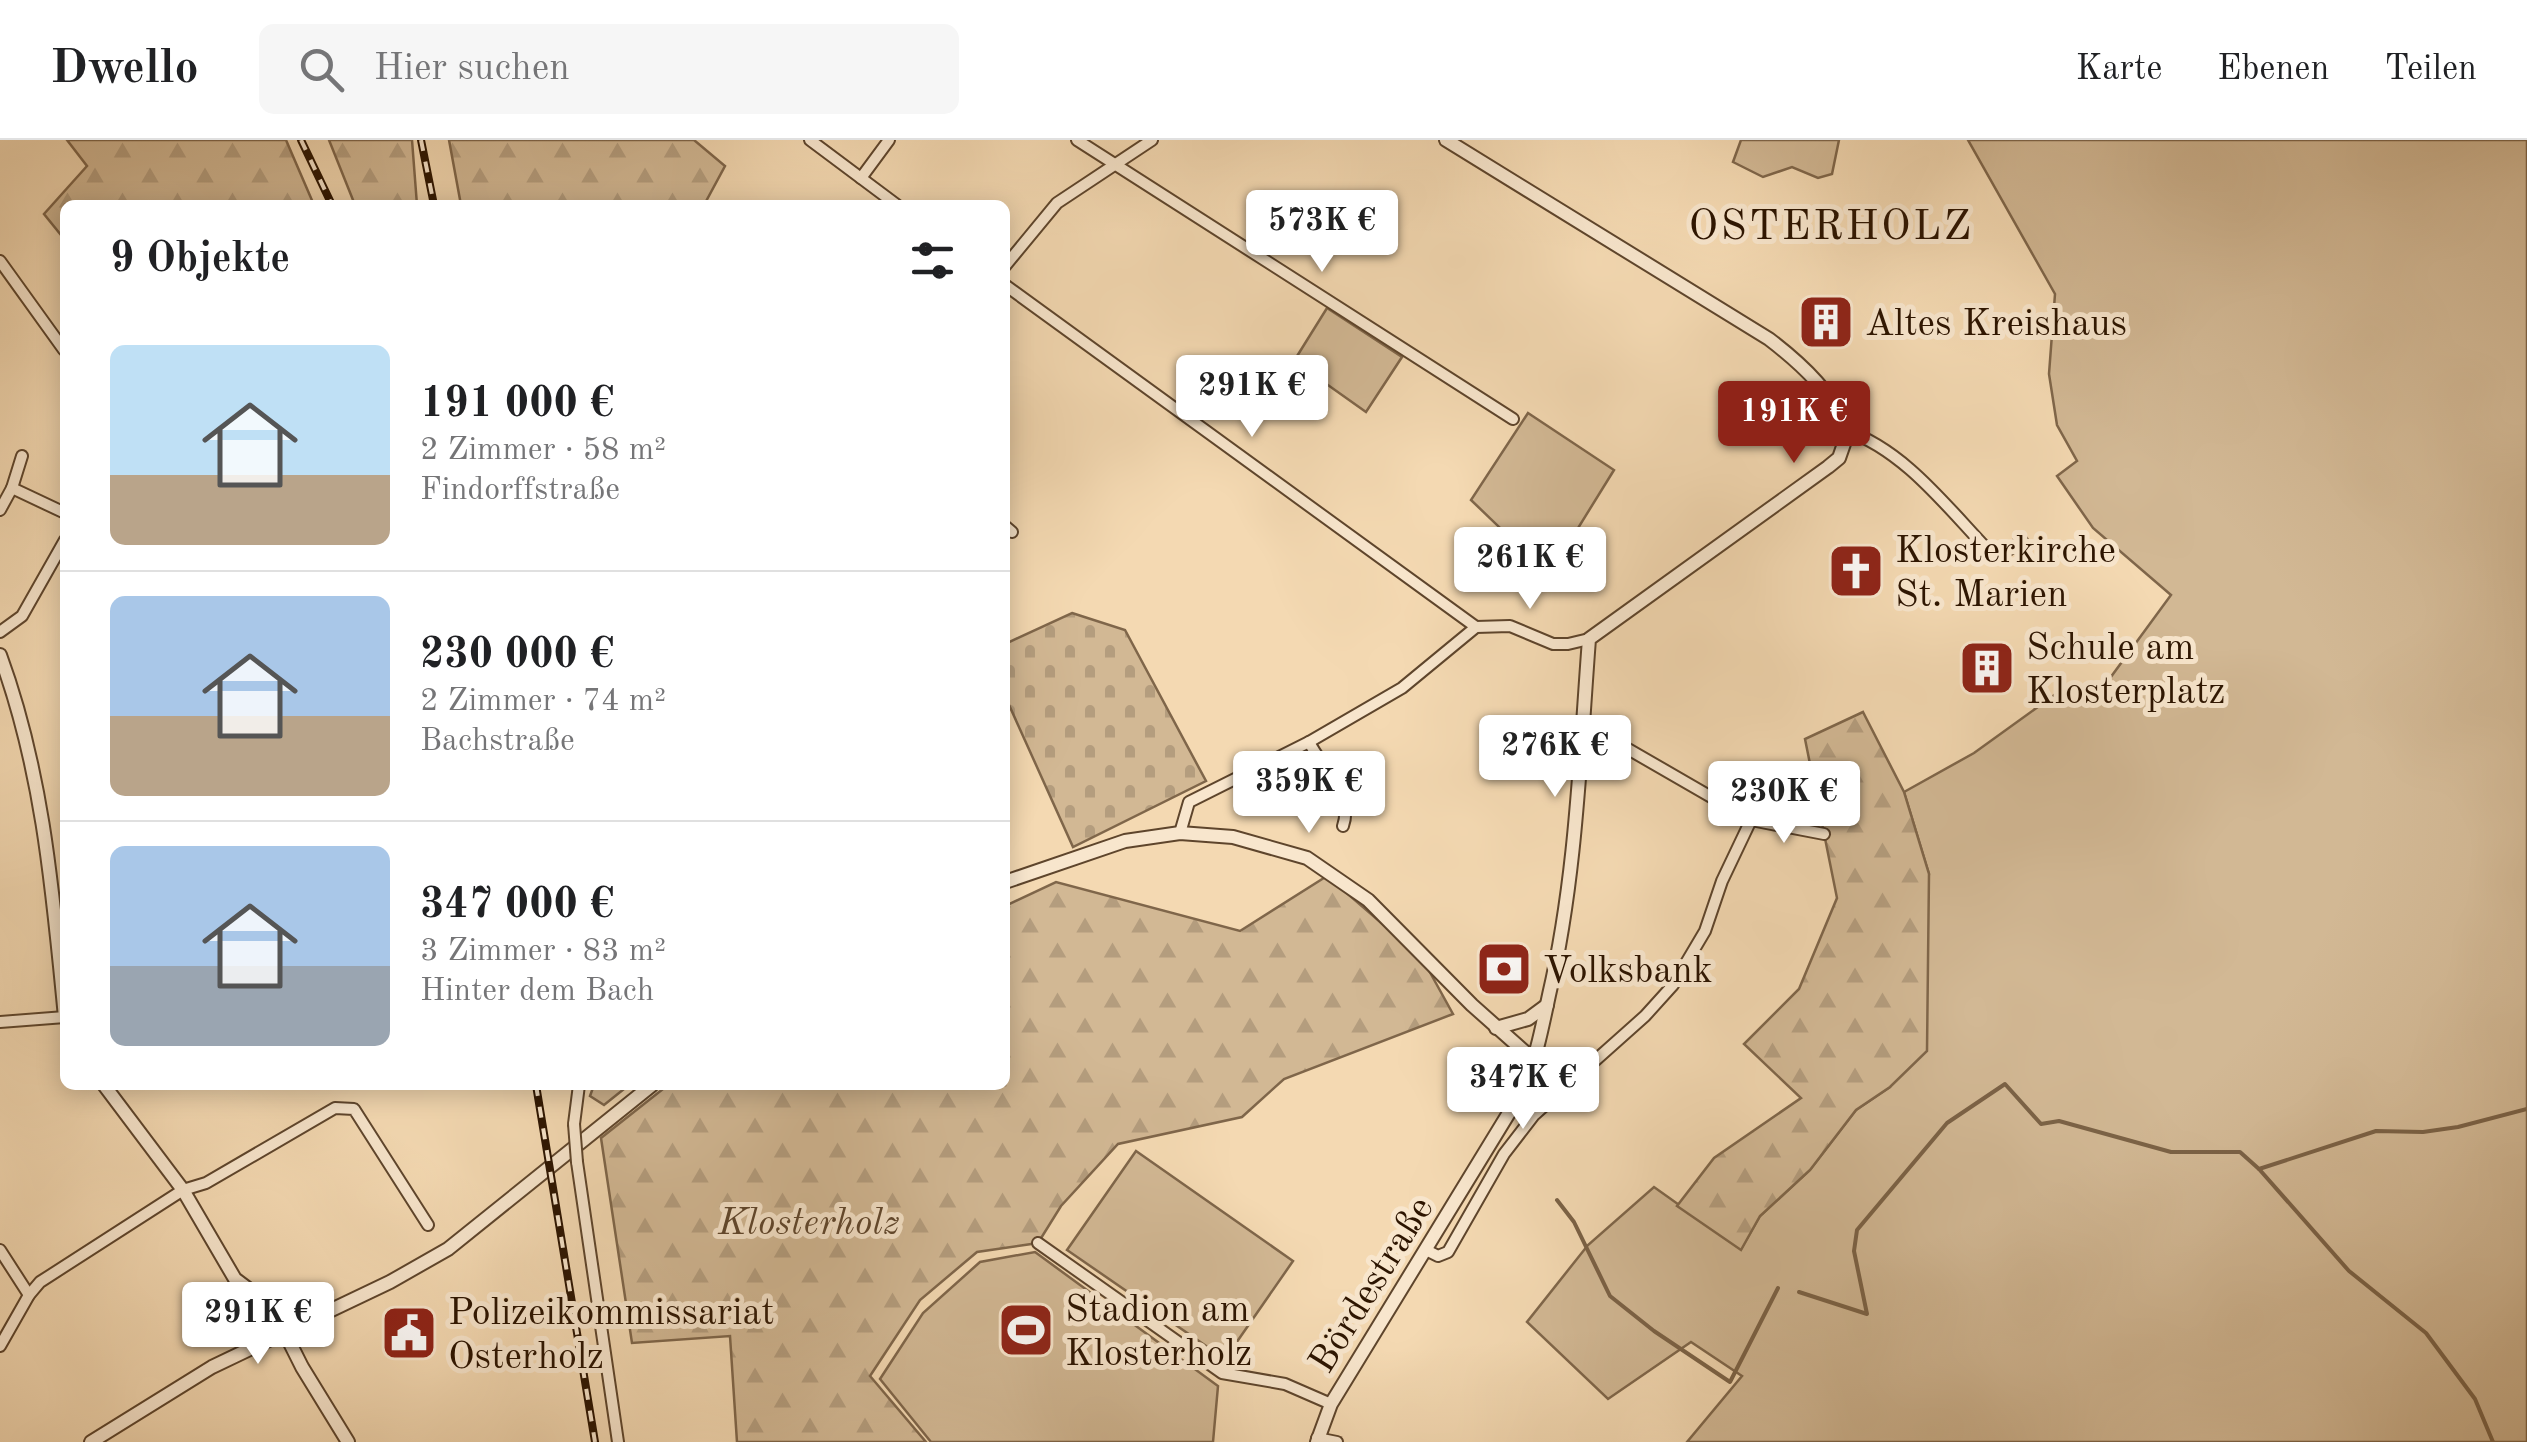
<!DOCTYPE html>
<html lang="de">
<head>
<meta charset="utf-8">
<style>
  body { margin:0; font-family:"Old Standard TT",serif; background:#f6f6f6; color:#202124; height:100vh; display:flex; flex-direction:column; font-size:38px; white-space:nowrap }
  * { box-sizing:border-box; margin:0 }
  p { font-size:32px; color:#757577 }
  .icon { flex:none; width:55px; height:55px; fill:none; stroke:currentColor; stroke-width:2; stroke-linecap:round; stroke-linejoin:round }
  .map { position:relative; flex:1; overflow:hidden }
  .drawer { position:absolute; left:60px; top:60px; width:950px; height:890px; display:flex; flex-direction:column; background:#fff; border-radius:15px; box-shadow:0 5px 25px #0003 }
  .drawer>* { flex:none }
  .price { position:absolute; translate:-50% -85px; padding:0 22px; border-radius:10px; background:#fff; color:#222; font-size:32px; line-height:65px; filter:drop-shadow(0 2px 5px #0008) }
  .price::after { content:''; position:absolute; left:50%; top:60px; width:30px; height:22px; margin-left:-15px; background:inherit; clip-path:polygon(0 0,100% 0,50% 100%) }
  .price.selected { background:#8f2418; color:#fff }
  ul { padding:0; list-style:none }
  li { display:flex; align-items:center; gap:30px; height:250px; padding:0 50px }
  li+li { border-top:2px solid #e0e0e0 }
  li span { display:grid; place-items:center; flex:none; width:280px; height:200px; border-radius:15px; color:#555 }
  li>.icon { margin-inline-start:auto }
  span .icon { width:120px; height:120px; fill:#fffc; stroke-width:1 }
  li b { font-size:42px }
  h2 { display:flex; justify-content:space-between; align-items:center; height:120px; padding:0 50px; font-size:42px }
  header { display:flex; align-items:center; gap:60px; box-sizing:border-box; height:140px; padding:0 50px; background:#fff; border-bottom:2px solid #e0e0e0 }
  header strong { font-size:48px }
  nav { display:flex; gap:55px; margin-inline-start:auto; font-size:35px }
  .search { width:700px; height:90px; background:#f6f6f6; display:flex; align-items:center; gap:25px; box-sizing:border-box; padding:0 35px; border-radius:15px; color:#757577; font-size:38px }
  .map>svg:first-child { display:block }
  .green { fill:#d2b894; stroke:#7f664a; stroke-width:2.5 }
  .forest { fill:url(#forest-firs); stroke:#7f664a; stroke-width:2.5 }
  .cemetery { fill:url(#cemetery-stones); stroke:#7f664a; stroke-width:2.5 }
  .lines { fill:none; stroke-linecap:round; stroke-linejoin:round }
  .stream { stroke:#7b6246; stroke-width:4 }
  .minor-casing { stroke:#5e452c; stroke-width:14 }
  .tertiary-casing { stroke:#5e452c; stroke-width:16 }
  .minor { stroke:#f8e6cd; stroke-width:10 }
  .tertiary { stroke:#f8e6cd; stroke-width:12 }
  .rail-casing { stroke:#2c1400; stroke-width:8 }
  .rail { stroke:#f8e6cd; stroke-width:4; stroke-dasharray:11; stroke-linecap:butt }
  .minor-bridge-casing { stroke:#5e452c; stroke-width:14; stroke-linecap:butt }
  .minor-bridge { stroke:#f8e6cd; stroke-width:10 }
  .labels { text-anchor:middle; stroke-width:10; stroke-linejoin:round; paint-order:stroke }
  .poi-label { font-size:38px; fill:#2c1400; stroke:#f8e6cd; text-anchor:start }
  .park-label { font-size:38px; font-style:italic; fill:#5e452c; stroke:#f8e6cd }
  .street-label { font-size:38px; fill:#2c1400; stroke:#f8e6cd }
  .quarter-label { font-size:42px; letter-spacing:2.5px; fill:#2c1400; stroke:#f8e6cd }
</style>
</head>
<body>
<header>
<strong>Dwello</strong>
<div class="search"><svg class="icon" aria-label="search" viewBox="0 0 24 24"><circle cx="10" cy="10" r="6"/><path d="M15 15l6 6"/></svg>Hier suchen</div>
<nav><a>Karte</a><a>Ebenen</a><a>Teilen</a></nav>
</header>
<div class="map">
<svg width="2527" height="1302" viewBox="0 0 2527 1302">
  <defs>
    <pattern id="forest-firs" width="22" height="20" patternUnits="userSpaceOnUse" patternTransform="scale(2.5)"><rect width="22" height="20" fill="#d2b894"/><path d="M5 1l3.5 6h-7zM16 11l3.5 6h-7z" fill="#b49d7e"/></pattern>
    <pattern id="cemetery-stones" width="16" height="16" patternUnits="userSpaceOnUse" patternTransform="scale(2.5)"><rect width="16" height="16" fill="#d2b894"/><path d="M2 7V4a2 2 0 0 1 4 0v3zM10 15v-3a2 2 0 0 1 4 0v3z" fill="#b49d7e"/></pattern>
  </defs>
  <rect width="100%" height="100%" fill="#f4d9b2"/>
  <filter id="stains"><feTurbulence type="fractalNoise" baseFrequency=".002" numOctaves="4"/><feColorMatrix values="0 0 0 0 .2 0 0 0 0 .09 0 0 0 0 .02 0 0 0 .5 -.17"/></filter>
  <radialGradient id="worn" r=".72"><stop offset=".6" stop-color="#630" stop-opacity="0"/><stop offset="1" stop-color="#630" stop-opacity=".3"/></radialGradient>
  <!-- green -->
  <g class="green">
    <polygon points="1741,0 1839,0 1832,34 1818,38 1792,27 1763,37 1733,22"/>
    <polygon points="1968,0 2527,0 2527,1302 1687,1302 1742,1236 1691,1202 1608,1259 1527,1182 1588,1105 1654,1047 1741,1109 1760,1076 1810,1030 1856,970 1890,947 1929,734 1904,652 1974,613 2071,543 2102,549 2171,455 2093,388 2057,336 2077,321 2057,285 2049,234 2055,154"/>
    <polygon points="1327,168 1402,217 1366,272 1294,221"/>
    <polygon points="1528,273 1614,330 1549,435 1471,360"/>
    <polygon points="1136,1011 1293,1121 1225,1219 1067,1110"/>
    <polygon points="1035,1112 1218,1246 1213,1302 931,1302 880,1239 923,1173 980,1122"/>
  </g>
  <!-- forest -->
  <g class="forest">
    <polygon points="67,0 286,0 314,65 65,65 65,100 44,74 87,26"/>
    <polygon points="329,0 412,0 417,65 355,65"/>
    <polygon points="449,0 694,0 725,26 704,65 461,65"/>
    <polygon points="1863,572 1904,652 1929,734 1927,911 1890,947 1856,970 1810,1030 1760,1076 1741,1110 1677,1066 1714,1018 1801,958 1744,904 1799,849 1837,758 1805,599"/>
    <polygon points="1327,736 1422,818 1453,874 1284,939 1242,977 1118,1004 1061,1066 1038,1103 977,1112 920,1160 870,1236 926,1302 737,1302 730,1196 632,1203 601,998 668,945 1005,945 1005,766 1056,742 1240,791"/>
    <polygon points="594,945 629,945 604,965 590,956"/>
  </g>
  <!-- cemetery -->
  <polygon class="cemetery" points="1072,473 1125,490 1206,641 1073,707 1005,556 1005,504"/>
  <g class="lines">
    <!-- stream -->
    <g class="stream">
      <polyline points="2259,1029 2349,1131 2426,1193 2475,1259 2493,1302"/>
      <polyline points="1557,1060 1574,1082 1610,1156 1654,1191 1730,1242 1778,1148"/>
      <polyline points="1799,1152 1867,1174 1854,1111 1857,1090 1947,983 2005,944 2041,984 2059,981 2171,1012 2240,1012 2259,1029 2376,991 2423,992 2458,987 2527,969"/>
    </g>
    <!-- minor casing -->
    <g class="minor-casing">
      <g id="minor">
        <polyline points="810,0 897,65"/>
        <polyline points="1077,0 1513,279"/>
        <polyline points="861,38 889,0"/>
        <polyline points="0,121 64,210"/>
        <polyline points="1005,126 1057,63 1152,0"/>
        <polyline points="1005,145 1476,487"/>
        <path d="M1845,290c59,20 101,76 143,120h20l14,-9"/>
        <polyline points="12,348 65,373"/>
        <polyline points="0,370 12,348 22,316"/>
        <polyline points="1005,386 1012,392"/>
        <polyline points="0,492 22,476 65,400"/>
        <polyline points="1583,583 1751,680 1824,694"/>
        <path d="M1309,602c13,26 45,53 34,84"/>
        <polyline points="1180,693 1189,662 1309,602 1402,548 1476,487 1510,486 1553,504 1568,504 1589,499"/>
        <polyline points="0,882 65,877"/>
        <polyline points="574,984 579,945"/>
        <polyline points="577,1022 618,1302"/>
        <polyline points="1038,1103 1222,1233 1285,1244 1331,1264"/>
        <polyline points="0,1110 29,1155"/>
        <polyline points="1426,1110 1438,1116 1448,1112 1504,1014 1534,975 1645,876 1673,845 1705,791 1722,741 1751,680"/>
        <polyline points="0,1206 29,1155 40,1142 183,1050 206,1043 335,968 354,969 428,1085"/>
        <polyline points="1317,1298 1337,1302"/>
      </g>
    </g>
    <!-- tertiary casing -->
    <g class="tertiary-casing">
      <g id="tertiary">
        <path d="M0,515c43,117 53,239 65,362"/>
        <polyline points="1005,742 1125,701 1180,693 1233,697 1307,718 1368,760 1472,865 1535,921"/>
        <polyline points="1496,888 1528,879 1547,865"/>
        <polyline points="104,945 183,1050 235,1139 272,1167 302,1227 348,1302"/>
        <polyline points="91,1302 212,1227 390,1142 448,1109 652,945"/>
        <path d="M1317,1302l14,-38 192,-314c13,-31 19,-62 26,-95 27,-116 31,-238 40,-356l239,-172 11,-9 7,-20c-5,-40 -47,-76 -77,-99l-323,-199"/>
      </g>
    </g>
    <!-- minor -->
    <use href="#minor" class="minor"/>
    <!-- tertiary -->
    <use href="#tertiary" class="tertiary"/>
    <!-- rail casing -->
    <g class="rail-casing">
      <g id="rail">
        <polyline points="301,0 332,65"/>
        <polyline points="421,0 434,65"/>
        <polyline points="536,945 595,1302"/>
      </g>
    </g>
    <!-- rail -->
    <use href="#rail" class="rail"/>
    <!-- minor-bridge casing -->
    <g class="minor-bridge-casing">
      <polyline id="minor-bridge" points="574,984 577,1022"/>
    </g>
    <!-- minor-bridge -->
    <use href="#minor-bridge" class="minor-bridge"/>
  </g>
  <!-- icons -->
  <defs>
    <g id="building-square" transform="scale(2.875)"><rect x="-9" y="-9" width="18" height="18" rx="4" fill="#8f2418" stroke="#f8e6cd"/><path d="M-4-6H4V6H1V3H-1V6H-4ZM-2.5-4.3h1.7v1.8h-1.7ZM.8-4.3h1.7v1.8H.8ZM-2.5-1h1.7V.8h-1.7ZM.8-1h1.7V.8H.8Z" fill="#fff"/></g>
    <g id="church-square" transform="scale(2.875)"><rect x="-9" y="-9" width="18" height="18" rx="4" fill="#8f2418" stroke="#f8e6cd"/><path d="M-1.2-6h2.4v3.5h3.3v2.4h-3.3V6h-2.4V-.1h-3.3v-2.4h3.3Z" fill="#fff"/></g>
    <g id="bank-square" transform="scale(2.875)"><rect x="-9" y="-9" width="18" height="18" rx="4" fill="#8f2418" stroke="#f8e6cd"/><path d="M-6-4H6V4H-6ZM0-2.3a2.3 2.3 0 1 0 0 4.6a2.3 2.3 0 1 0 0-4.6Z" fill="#fff"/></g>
    <g id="stadium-square" transform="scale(2.875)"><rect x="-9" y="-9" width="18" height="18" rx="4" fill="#8f2418" stroke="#f8e6cd"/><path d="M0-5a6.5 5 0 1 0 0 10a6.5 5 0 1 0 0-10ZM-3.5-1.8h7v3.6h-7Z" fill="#fff"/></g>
    <g id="civic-square" transform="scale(2.875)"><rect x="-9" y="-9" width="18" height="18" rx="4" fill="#8f2418" stroke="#f8e6cd"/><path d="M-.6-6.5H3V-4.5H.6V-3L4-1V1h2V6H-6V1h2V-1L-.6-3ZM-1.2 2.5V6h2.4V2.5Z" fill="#fff"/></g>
  </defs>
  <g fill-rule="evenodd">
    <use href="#building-square" x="1826" y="182"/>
    <use href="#church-square" x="1856" y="431"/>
    <use href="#building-square" x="1987" y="528"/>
    <use href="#bank-square" x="1504" y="829"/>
    <use href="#stadium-square" x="1026" y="1190"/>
    <use href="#civic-square" x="409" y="1193"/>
  </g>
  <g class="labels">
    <!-- poi labels -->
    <g class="poi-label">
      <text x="1865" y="195">Altes Kreishaus</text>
      <text x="1895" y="422">Klosterkirche<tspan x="1895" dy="44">St. Marien</tspan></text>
      <text x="2026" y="519">Schule am<tspan x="2026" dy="44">Klosterplatz</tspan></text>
      <text x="1543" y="842">Volksbank</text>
      <text x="1065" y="1181">Stadion am<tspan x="1065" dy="44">Klosterholz</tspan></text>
      <text x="448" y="1184">Polizeikommissariat<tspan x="448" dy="44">Osterholz</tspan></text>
    </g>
    <!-- park labels -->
    <g class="park-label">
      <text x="809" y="1094">Klosterholz</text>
    </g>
    <!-- street labels -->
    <g class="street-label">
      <text transform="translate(1370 1144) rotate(-58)" y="13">Bördestraße</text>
    </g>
    <!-- quarter labels -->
    <g class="quarter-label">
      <text x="1831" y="99">OSTERHOLZ</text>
    </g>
  </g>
  <rect width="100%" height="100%" filter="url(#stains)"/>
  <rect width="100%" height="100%" fill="url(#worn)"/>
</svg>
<b class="price" style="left:1322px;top:135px">573K €</b>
<b class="price" style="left:1252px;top:300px">291K €</b>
<b class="price selected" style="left:1794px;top:326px">191K €</b>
<b class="price" style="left:1530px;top:472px">261K €</b>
<b class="price" style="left:1555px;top:660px">276K €</b>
<b class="price" style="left:1309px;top:696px">359K €</b>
<b class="price" style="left:1784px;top:706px">230K €</b>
<b class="price" style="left:1523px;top:992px">347K €</b>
<b class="price" style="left:258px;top:1227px">291K €</b>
<section class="drawer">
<h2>9 Objekte<svg class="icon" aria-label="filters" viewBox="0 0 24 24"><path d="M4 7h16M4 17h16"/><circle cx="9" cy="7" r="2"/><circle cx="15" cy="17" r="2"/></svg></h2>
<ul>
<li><span style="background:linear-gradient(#bfe0f5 65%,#b9a48a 0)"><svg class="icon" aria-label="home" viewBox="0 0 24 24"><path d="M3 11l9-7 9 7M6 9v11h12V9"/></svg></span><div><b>191 000 €</b><p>2 Zimmer · 58 m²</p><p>Findorffstraße</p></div></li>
<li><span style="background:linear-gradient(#a9c7e8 60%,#b9a48a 0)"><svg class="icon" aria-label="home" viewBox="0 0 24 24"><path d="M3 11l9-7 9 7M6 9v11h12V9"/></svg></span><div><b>230 000 €</b><p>2 Zimmer · 74 m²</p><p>Bachstraße</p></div></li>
<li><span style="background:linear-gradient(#a9c7e8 60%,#9aa5b1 0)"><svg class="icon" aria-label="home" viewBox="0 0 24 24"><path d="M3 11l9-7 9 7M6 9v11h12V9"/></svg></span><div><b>347 000 €</b><p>3 Zimmer · 83 m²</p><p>Hinter dem Bach</p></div></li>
</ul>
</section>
</div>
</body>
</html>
